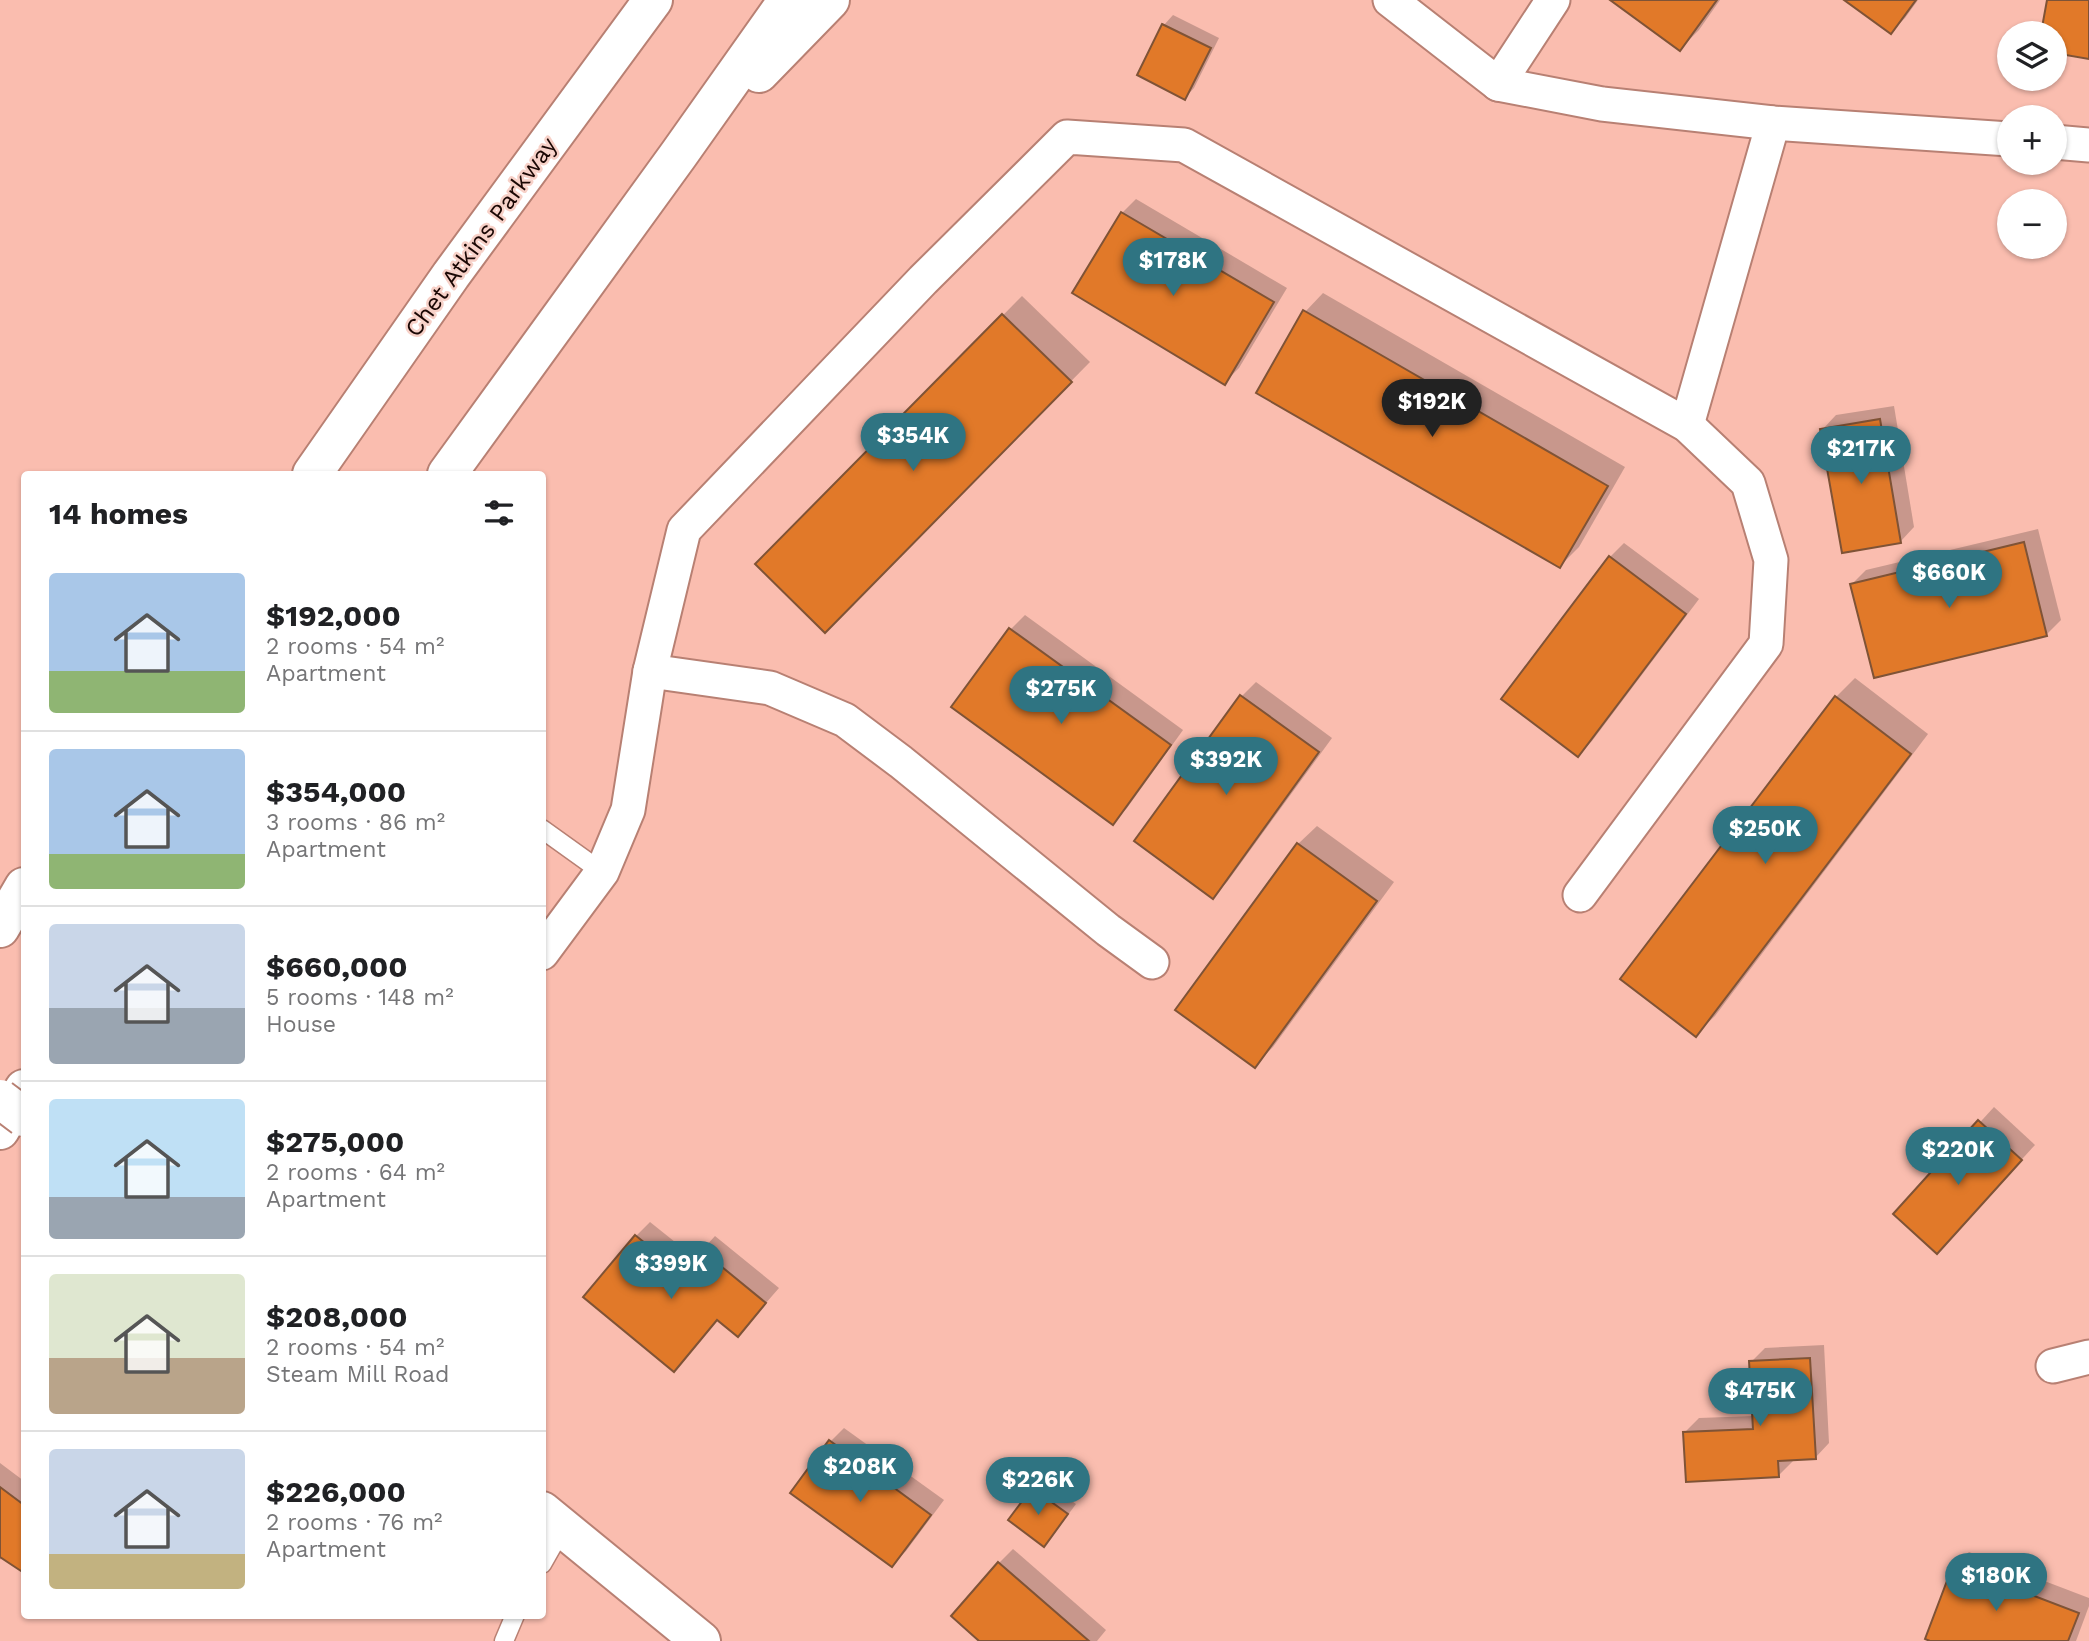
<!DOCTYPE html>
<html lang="en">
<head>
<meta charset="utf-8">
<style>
  body { margin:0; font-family:"Work Sans",sans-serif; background:#f6f6f6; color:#202124; height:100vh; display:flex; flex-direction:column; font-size:26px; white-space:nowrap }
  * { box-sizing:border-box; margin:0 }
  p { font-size:23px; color:#757577 }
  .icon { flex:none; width:38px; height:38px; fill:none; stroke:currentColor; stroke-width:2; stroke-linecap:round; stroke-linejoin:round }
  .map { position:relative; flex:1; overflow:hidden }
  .sheet { position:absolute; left:21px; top:471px; width:525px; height:1148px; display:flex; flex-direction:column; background:#fff; border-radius:7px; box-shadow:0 2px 5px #0004 }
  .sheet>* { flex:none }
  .controls { position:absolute; left:1997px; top:21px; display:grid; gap:14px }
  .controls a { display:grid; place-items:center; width:70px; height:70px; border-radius:50%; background:#fff; box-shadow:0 2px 5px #0004; font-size:35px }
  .price { position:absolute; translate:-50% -60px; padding:0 16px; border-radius:24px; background:#2f7482; color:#fff; font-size:23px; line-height:46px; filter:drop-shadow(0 2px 4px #0008) }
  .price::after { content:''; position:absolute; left:50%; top:42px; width:21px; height:16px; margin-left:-10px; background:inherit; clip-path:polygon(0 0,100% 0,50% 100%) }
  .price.on { background:#222; color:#fff }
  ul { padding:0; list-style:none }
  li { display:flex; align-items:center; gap:21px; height:175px; padding:0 28px }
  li+li { border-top:2px solid #e0e0e0 }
  li span { display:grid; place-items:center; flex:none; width:196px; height:140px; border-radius:7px; color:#555 }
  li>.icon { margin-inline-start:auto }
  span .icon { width:84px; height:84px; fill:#fffc; stroke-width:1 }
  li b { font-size:30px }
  h2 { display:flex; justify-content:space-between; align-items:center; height:84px; padding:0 28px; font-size:30px }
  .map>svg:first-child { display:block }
  .shadow { fill:#0003 }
  .building { fill:#e17929; stroke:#7f5336; stroke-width:2 }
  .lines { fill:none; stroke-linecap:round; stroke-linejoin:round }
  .service-casing { stroke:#b88073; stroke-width:21 }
  .minor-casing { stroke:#b88073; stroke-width:37 }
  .tertiary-casing { stroke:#b88073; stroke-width:42 }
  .motorway-casing { stroke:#b88073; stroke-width:42 }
  .service { stroke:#fff; stroke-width:18 }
  .minor { stroke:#fff; stroke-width:33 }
  .tertiary { stroke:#fff; stroke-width:38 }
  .motorway { stroke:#fff; stroke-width:38 }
  .tertiary-bridge-casing { stroke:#b88073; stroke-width:42; stroke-linecap:butt }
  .tertiary-bridge { stroke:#fff; stroke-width:38 }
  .labels { text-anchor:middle; stroke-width:5; stroke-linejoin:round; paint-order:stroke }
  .street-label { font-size:24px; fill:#1a0704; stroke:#f7d1c8 }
</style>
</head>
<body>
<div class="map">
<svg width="2089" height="1641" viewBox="0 0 2089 1641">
  <rect width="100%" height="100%" fill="#fabdaf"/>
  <!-- shadow -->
  <g class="shadow">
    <polygon points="1613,0 1720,0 1699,30 1680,49"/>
    <polygon points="1847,0 1918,0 1905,18 1891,32"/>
    <polygon points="1173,15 1219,38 1194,88 1185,98 1164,25"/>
    <polygon points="1136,199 1287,288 1239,368 1225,382 1122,213"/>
    <polygon points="1323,293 1625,467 1579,547 1560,566 1305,312"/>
    <polygon points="1022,296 1090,362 825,631 758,564"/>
    <polygon points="1894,406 1914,527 1900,542 1822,430 1836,415"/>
    <polygon points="2038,529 2061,620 2046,635 1852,584 1866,570"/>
    <polygon points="1624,543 1699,599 1592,741 1578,755 1610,557"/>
    <polygon points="1025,615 1183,730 1127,808 1113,822 954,707 1011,629"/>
    <polygon points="1855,678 1928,734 1715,1016 1696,1034 1836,697"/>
    <polygon points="1256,682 1332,738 1227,882 1213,896 1242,696"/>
    <polygon points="1317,826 1394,882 1273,1047 1254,1066 1298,844"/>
    <polygon points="1994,1107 2035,1145 1951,1237 1896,1214"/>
    <polygon points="650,1222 695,1258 715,1236 779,1288 738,1335 721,1312 684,1357 687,1357 674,1369 636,1236"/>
    <polygon points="1824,1345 1829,1443 1815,1458 1793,1459 1793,1461 1779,1475 1685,1432 1699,1418 1754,1416 1751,1362 1765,1348"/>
    <polygon points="844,1428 944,1500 906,1551 892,1565 830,1442"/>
    <polygon points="0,1463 24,1481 24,1571 3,1555 0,1560"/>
    <polygon points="1042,1480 1076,1504 1053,1535 1044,1544 1033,1489"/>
    <polygon points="1013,1549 1106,1630 1097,1641 982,1641 999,1563"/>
    <polygon points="1969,1552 2089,1598 2089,1606 2076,1641 1935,1641 1954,1566"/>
  </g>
  <!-- building -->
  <g class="building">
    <polygon points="1610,0 1717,0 1680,51"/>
    <polygon points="1844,0 1916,0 1891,34"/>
    <polygon points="2047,0 2089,0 2089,59 2054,53 2054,33 2041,33"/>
    <polygon points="1162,24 1211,48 1185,100 1137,75"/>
    <polygon points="1121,212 1274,302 1225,385 1072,293"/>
    <polygon points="1303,310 1608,486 1560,568 1256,393"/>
    <polygon points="1002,314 1072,382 825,633 755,564"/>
    <polygon points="1880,419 1901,543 1842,553 1820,429"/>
    <polygon points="2024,542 2047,636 1874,678 1850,584"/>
    <polygon points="1609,556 1686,614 1578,757 1501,699"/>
    <polygon points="1009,628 1171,745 1113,825 951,707"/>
    <polygon points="1240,695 1319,752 1213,899 1134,841"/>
    <polygon points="1835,696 1911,754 1696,1037 1620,979"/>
    <polygon points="1297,843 1377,901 1255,1068 1175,1010"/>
    <polygon points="1978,1120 2022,1160 1937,1254 1893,1214"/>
    <polygon points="635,1235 681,1272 700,1249 766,1303 738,1337 717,1320 674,1372 583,1297"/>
    <polygon points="1810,1358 1816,1459 1778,1461 1779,1477 1686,1482 1683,1432 1753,1429 1749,1361"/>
    <polygon points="829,1440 931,1515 892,1567 790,1493"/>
    <polygon points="0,1487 24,1505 24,1573 0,1557"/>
    <polygon points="1032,1488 1068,1514 1044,1547 1008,1520"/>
    <polygon points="998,1562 1089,1641 979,1641 951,1616"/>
    <polygon points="1953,1565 2079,1613 2068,1641 1930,1641 1925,1639"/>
  </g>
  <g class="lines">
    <!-- service casing -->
    <g class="service-casing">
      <g id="service">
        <polyline points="542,829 602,872"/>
        <polyline points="542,1564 563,1527"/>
        <polyline points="504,1641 515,1615"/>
      </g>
    </g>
    <!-- minor casing -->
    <g class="minor-casing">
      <g id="minor">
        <polyline points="1390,0 1498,84 1602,104 1773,123 2009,139"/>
        <polyline points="1498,84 1553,0"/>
        <polyline points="2054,142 2089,145"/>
        <polyline points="1687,425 1773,123"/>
        <polyline points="650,671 770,688 845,720 901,762 1108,930 1152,962"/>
        <polyline points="542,953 602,872 628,810 650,671 684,530 923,280 1067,137 1184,145 1687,425 1748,483 1771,560 1766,644 1580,895"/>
        <polyline points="2053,1366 2089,1357"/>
      </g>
    </g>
    <!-- tertiary casing -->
    <g class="tertiary-casing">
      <polyline id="tertiary" points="542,1511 701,1641"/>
    </g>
    <!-- motorway casing -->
    <g class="motorway-casing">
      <g id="motorway">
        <polyline points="759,73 830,0"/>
        <polyline points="312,474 451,275 653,0"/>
        <polyline points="447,474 679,154 788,0"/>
        <polyline points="0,928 24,887"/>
        <polyline points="0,1130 24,1089"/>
      </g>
    </g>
    <!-- service -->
    <use href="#service" class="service"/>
    <!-- minor -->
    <use href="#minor" class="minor"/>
    <!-- tertiary -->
    <use href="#tertiary" class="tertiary"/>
    <!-- motorway -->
    <use href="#motorway" class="motorway"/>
    <!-- tertiary-bridge casing -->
    <g class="tertiary-bridge-casing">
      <polyline id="tertiary-bridge" points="0,1099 24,1117"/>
    </g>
    <!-- tertiary-bridge -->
    <use href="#tertiary-bridge" class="tertiary-bridge"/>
  </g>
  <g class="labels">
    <!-- street labels -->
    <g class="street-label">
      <text transform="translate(481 237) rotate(-54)" y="8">Chet Atkins Parkway</text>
    </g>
  </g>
</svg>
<div class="controls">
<a><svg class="icon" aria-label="layers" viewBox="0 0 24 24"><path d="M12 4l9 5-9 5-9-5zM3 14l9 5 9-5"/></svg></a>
<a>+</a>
<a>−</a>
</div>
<b class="price" style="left:1173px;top:298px">$178K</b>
<b class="price on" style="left:1432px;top:439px">$192K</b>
<b class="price" style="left:913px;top:473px">$354K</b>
<b class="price" style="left:1861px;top:486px">$217K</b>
<b class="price" style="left:1949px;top:610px">$660K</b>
<b class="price" style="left:1061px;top:726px">$275K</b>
<b class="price" style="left:1226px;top:797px">$392K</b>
<b class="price" style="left:1765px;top:866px">$250K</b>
<b class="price" style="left:1958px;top:1187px">$220K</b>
<b class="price" style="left:671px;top:1301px">$399K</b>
<b class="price" style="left:1760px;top:1428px">$475K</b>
<b class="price" style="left:860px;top:1504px">$208K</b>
<b class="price" style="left:1038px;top:1517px">$226K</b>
<b class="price" style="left:1996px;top:1613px">$180K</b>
<section class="sheet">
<h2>14 homes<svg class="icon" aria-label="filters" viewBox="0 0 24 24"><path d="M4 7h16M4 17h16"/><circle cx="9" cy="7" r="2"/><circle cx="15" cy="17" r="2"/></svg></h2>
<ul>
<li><span style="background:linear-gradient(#a9c7e8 70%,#8fb573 0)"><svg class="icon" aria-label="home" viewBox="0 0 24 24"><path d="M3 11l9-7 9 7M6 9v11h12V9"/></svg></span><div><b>$192,000</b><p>2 rooms · 54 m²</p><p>Apartment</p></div></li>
<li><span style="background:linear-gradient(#a9c7e8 75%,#8fb573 0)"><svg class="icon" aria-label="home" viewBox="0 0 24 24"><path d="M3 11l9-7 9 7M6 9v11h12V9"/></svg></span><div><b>$354,000</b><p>3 rooms · 86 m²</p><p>Apartment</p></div></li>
<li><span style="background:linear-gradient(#c9d6e8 60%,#9aa5b1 0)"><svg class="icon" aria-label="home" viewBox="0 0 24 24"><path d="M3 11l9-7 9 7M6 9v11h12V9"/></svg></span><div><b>$660,000</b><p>5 rooms · 148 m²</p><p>House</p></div></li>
<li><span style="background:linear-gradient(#bfe0f5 70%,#9aa5b1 0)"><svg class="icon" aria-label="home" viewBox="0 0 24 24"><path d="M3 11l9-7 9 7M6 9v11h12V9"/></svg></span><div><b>$275,000</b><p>2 rooms · 64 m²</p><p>Apartment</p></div></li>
<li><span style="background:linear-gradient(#dfe7d0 60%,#b9a48a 0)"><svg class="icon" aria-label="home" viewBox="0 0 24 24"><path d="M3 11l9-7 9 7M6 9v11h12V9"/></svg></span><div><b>$208,000</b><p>2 rooms · 54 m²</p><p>Steam Mill Road</p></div></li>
<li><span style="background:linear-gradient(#c9d6e8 75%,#c2b280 0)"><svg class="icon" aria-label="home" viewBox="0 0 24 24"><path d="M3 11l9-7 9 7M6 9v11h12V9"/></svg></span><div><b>$226,000</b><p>2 rooms · 76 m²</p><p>Apartment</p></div></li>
</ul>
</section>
</div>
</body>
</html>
